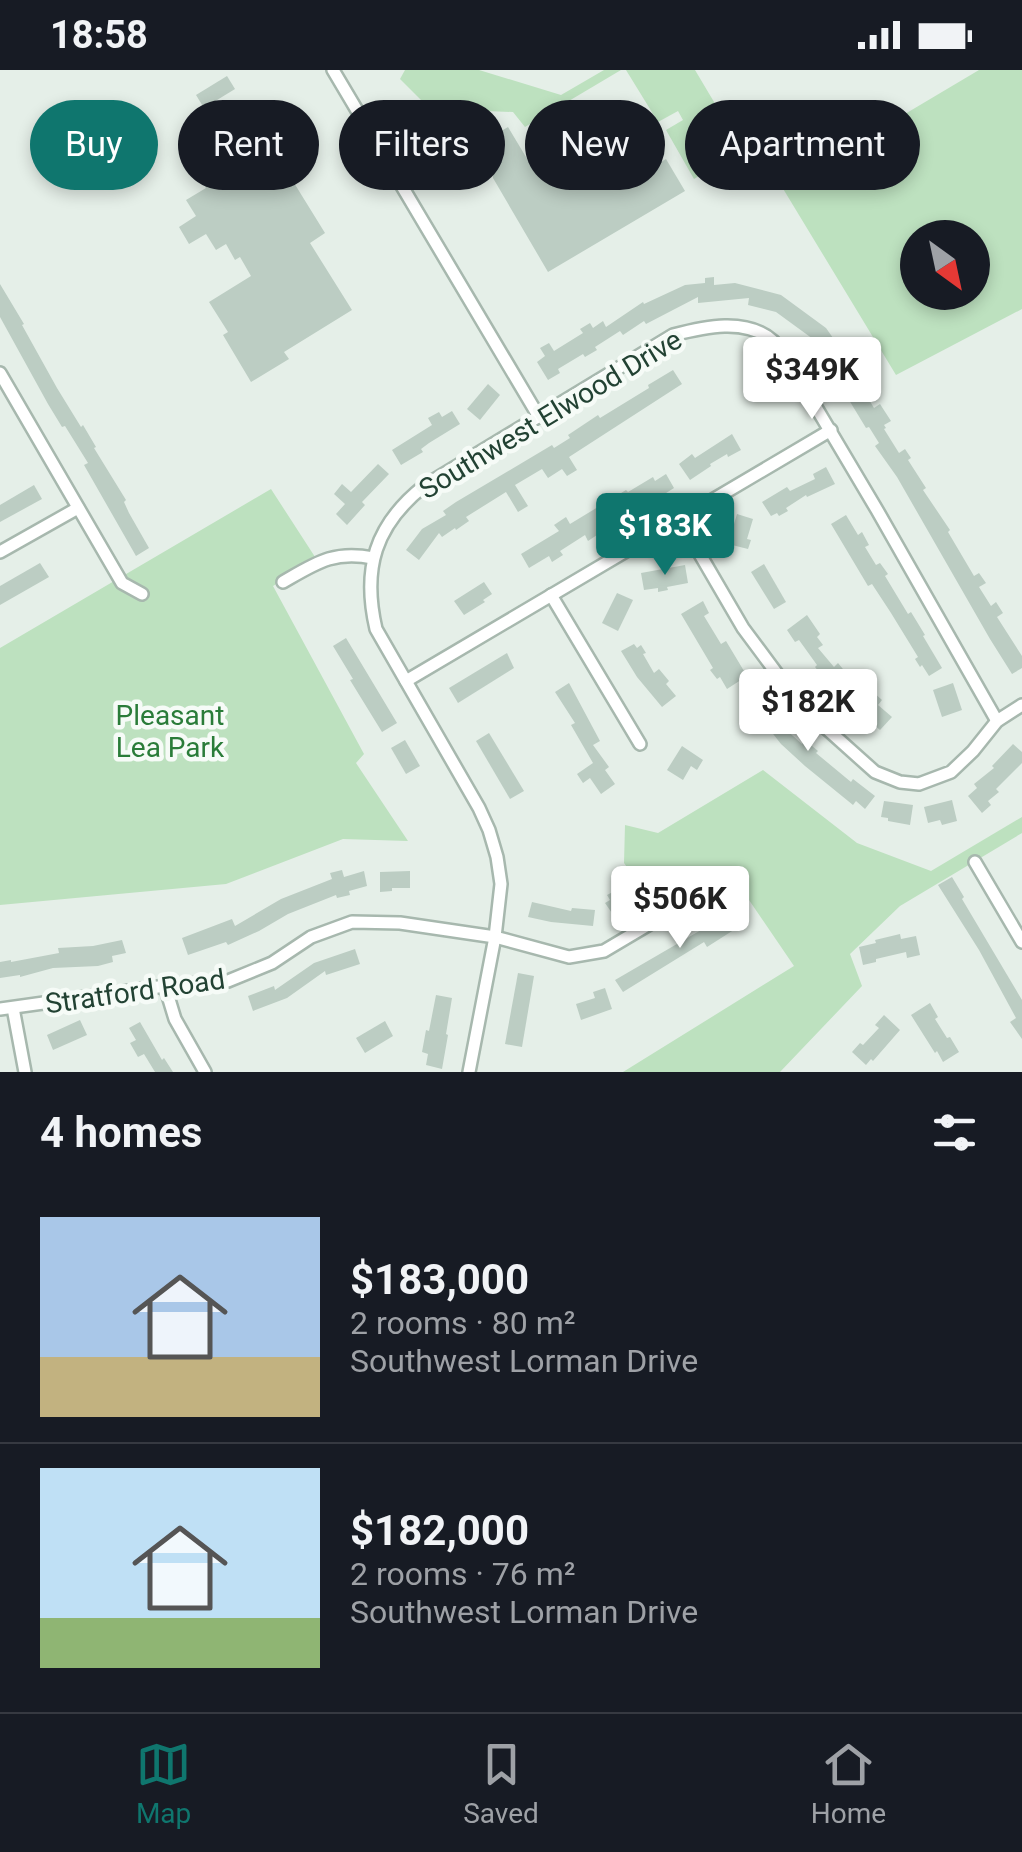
<!DOCTYPE html>
<html lang="en">
<head>
<meta charset="utf-8">
<style>
  body { margin:0; font-family:Roboto,sans-serif; background:#242831; color:#f1f3f6; height:100vh; display:flex; flex-direction:column; font-size:38px; white-space:nowrap }
  * { box-sizing:border-box; margin:0 }
  p { font-size:32px; color:#9ea1a6 }
  .icon { flex:none; width:55px; height:55px; fill:none; stroke:currentColor; stroke-width:2; stroke-linecap:round; stroke-linejoin:round }
  .map { position:relative; height:1002px; overflow:hidden }
  .drawer { display:flex; flex-direction:column; background:#171b24; flex:1 }
  .drawer>* { flex:none }
  .guide { position:absolute; left:30px; top:30px; width:962px; height:90px; display:flex; gap:20px }
  .needle { width:65px; rotate:147deg }
  .tools { position:absolute; left:900px; top:150px; display:grid; gap:20px }
  .tools a { display:grid; place-items:center; width:90px; height:90px; border-radius:50%; background:#171b24; box-shadow:0 5px 15px #0003; font-size:50px }
  .price { position:absolute; translate:-50% -85px; padding:0 22px; border-radius:10px; background:#fff; color:#222; font-size:32px; line-height:65px; filter:drop-shadow(0 2px 5px #0008) }
  .price::after { content:''; position:absolute; left:50%; top:60px; width:30px; height:22px; margin-left:-15px; background:inherit; clip-path:polygon(0 0,100% 0,50% 100%) }
  .price.selected { background:#0f766e; color:#fff }
  ul { padding:0; list-style:none }
  li { display:flex; align-items:center; gap:30px; height:250px; padding:0 40px }
  li+li { border-top:2px solid #363941 }
  li span { display:grid; place-items:center; flex:none; width:280px; height:200px; border-radius:0px; color:#555 }
  li>.icon { margin-inline-start:auto }
  span .icon { width:120px; height:120px; fill:#fffc; stroke-width:1 }
  li b { font-size:42px }
  h2 { display:flex; justify-content:space-between; align-items:center; height:120px; padding:0 40px; font-size:42px }
  .chip { padding:0 35px; border-radius:45px; background:#171b24; box-shadow:0 5px 15px #0003; font-size:35px; line-height:90px }
  .chip.selected { background:#0f766e; color:#fff }
  .status { display:flex; justify-content:space-between; align-items:center; height:70px; padding:0 50px; background:#171b24; direction:ltr }
  .status svg { height:28px; fill:currentColor }
  .dock { display:flex; justify-content:space-around; align-items:center; height:140px; border-top:2px solid #363941; background:#171b24; font-size:28px; color:#9ea1a6 }
  .dock a { display:grid; justify-items:center; gap:5px }
  .dock .selected { color:#0f766e }
  .map>svg:first-child { display:block }
  .green { fill:#bde1bf; fill-rule:evenodd }
  .building { fill:#bccdc3 }
  .lines { fill:none; stroke-linecap:round; stroke-linejoin:round }
  .minor-casing { stroke:#a7b8ae; stroke-width:16 }
  .minor { stroke:#fff; stroke-width:11 }
  .labels { text-anchor:middle; stroke-width:9; stroke-linejoin:round; paint-order:stroke }
  .street-label { font-size:28px; fill:#224233; stroke:#f6fbf7 }
  .park-label { font-size:28px; fill:#2a7c39; stroke:#f6fbf7 }
</style>
</head>
<body>
<div class="status"><b>18:58</b><svg viewBox="0 0 49 12"><path d="M0 12V9h3v3zM5 12V6h3v6zM10 12V3h3v9zM15 12V0h3v12zM26 1h20v11H26zM47 4h2v5h-2z"/></svg></div>
<div class="map">
<svg width="1022" height="1002" viewBox="0 0 1022 1002">
  <rect width="100%" height="100%" fill="#e5efe8"/>
  <!-- green -->
  <g class="green">
    <polygon points="405,0 479,0 561,25 604,0 621,0 525,57 513,42 486,41 458,67 400,9"/>
    <polygon points="626,0 695,0 742,79 694,109 666,60 683,50 678,41 658,52"/>
    <path d="M979,0h43v239l-126,66 -114,-188zM918,168h54v54h-54z"/>
    <polygon points="271,419 317,490 273,516 364,684 356,693 408,771 343,769 226,814 0,835 0,578"/>
    <polygon points="763,700 857,773 931,801 1022,747 1022,763 900,836 850,884 862,916 780,1002 623,1002 794,896 749,830 652,832 624,793 625,755 658,763"/>
  </g>
  <!-- building -->
  <g class="building">
    <polygon points="227,6 235,19 204,38 196,25"/>
    <polygon points="581,41 590,56 596,52 626,102 644,91 649,99 666,89 685,121 548,202 493,108 492,96 479,104 458,87 479,62 488,57 493,66 508,57 529,92 564,71 560,63 568,58 565,51"/>
    <polygon points="251,51 261,68 265,66 325,163 310,173 352,240 284,282 289,289 251,312 223,265 228,262 209,232 251,206 240,187 235,190 226,174 216,180 206,164 189,174 179,157 196,146 186,130 206,118 201,109 206,106 190,79 233,52 238,59"/>
    <polygon points="714,207 714,215 735,213 781,225 826,258 845,285 842,287 868,328 874,338 880,334 891,351 884,355 886,358 884,359 899,383 905,379 911,388 908,390 926,418 923,420 950,460 948,462 974,506 979,503 986,513 979,517 991,536 996,532 1003,543 997,547 1022,586 1022,598 1012,604 990,569 897,407 875,376 879,373 869,357 866,358 835,307 838,305 813,269 776,242 748,235 749,228 698,233 698,227 646,254 644,251 623,265 620,261 595,277 597,280 585,287 583,284 558,299 560,303 548,310 537,292 545,286 540,278 549,273 554,281 583,263 580,259 590,253 593,258 603,251 606,257 643,232 644,234 685,215 705,213 705,208"/>
    <polygon points="0,214 24,254 22,255 57,318 81,357 83,355 96,377 94,378 126,430 124,432 129,443 149,478 136,486 84,395 88,393 65,356 62,357 48,334 0,247"/>
    <polygon points="673,300 682,314 569,387 577,400 567,406 562,399 548,408 542,399 515,415 528,436 518,442 506,422 466,447 469,451 456,460 455,458 442,467 439,463 419,490 406,480 422,459 446,445 443,441 456,432 552,375 554,378 570,368 568,365 598,345 600,348 649,318 648,315"/>
    <polygon points="488,314 500,325 480,350 467,339"/>
    <polygon points="452,341 460,354 429,373 421,379 423,382 401,395 392,380 432,355 428,348 439,342 442,347"/>
    <polygon points="732,364 741,380 728,387 727,384 710,394 711,396 690,410 679,394 692,384 695,388"/>
    <polygon points="378,394 389,404 362,432 365,435 347,455 336,444 345,434 334,424 342,414 351,422"/>
    <polygon points="826,397 835,414 807,427 806,425 786,438 788,441 779,446 777,443 771,446 762,432 787,417 790,421 815,409 813,404"/>
    <polygon points="666,404 674,418 628,447 624,442 597,459 600,463 588,471 585,465 560,481 563,485 552,492 549,486 529,498 521,484 559,461 554,455 566,447 570,454 626,420 628,422 653,407 655,411"/>
    <polygon points="34,415 42,429 0,452 0,435"/>
    <polygon points="737,444 753,449 747,469 751,470 748,479 728,474"/>
    <polygon points="846,445 858,465 862,462 869,475 865,477 876,495 880,493 888,504 885,506 908,544 911,542 925,565 923,566 942,598 929,606 922,595 920,597 915,589 918,587 891,543 872,514 868,516 831,454"/>
    <polygon points="40,493 49,507 0,535 0,516"/>
    <polygon points="764,494 786,532 774,539 751,502"/>
    <polygon points="685,495 688,513 667,517 668,520 658,522 658,518 644,520 641,503"/>
    <polygon points="484,512 492,524 483,530 485,532 464,545 454,531"/>
    <polygon points="617,523 633,530 618,561 602,553"/>
    <polygon points="703,531 709,543 704,546 721,574 726,571 747,606 727,619 720,607 717,609 710,600 713,598 681,544"/>
    <polygon points="807,545 820,564 817,567 823,575 818,578 834,597 838,593 847,604 854,599 864,610 862,612 882,630 878,635 892,647 880,660 853,637 840,620 836,623 815,597 817,595 799,570 795,572 787,560"/>
    <polygon points="346,568 397,653 382,662 350,610 353,609 333,576"/>
    <polygon points="634,574 637,578 641,575 646,583 643,584 654,603 659,599 669,611 666,614 676,626 662,637 637,607 621,581"/>
    <polygon points="507,583 514,598 458,633 449,618"/>
    <polygon points="569,613 600,671 593,675 609,697 605,700 615,714 601,724 590,708 583,713 577,704 593,693 571,655 575,653 555,622"/>
    <polygon points="953,613 962,640 942,647 933,620"/>
    <polygon points="763,623 788,653 783,657 802,674 805,670 818,681 816,683 851,712 853,709 875,726 865,739 856,731 853,735 805,696 781,674 766,655 764,656 747,636"/>
    <polygon points="489,663 524,721 510,729 476,671"/>
    <polygon points="405,670 420,696 406,704 391,678"/>
    <polygon points="1013,674 1022,682 1022,693 996,719 999,722 988,731 991,735 982,743 968,726 977,718 974,714 994,698 992,696"/>
    <polygon points="682,676 703,690 697,700 691,696 683,710 667,700"/>
    <polygon points="952,730 957,751 942,755 940,750 928,753 924,737"/>
    <polygon points="884,731 913,735 910,755 888,751 888,748 881,747"/>
    <polygon points="342,800 344,807 364,801 367,816 349,821 350,825 337,828 336,825 288,844 259,861 228,875 226,872 188,885 182,868 232,849 235,856 281,829 332,809 330,803"/>
    <polygon points="410,801 410,818 392,818 392,821 380,822 380,802"/>
    <polygon points="952,807 964,827 962,829 1022,930 1022,969 1010,952 1016,948 979,880 938,815"/>
    <polygon points="626,815 636,833 614,846 605,833 610,830 607,825"/>
    <polygon points="532,832 571,841 572,838 595,840 593,856 551,852 528,847"/>
    <polygon points="732,842 740,856 707,877 704,872 623,922 615,910"/>
    <polygon points="900,864 901,869 916,866 920,885 907,888 906,882 876,889 876,892 863,895 859,877 876,873 875,870"/>
    <polygon points="122,870 126,883 112,886 113,892 98,896 53,898 20,907 20,905 0,908 0,892 11,890 11,892 59,883 58,878 93,876"/>
    <polygon points="355,879 360,894 326,905 325,901 287,928 253,941 248,926 274,916 275,920 314,893"/>
    <polygon points="518,903 534,906 522,977 505,974"/>
    <polygon points="605,918 612,939 581,950 576,934 595,928 593,922"/>
    <polygon points="436,925 452,928 446,964 448,965 442,999 426,995 428,984 422,982 426,960 429,961"/>
    <polygon points="930,933 938,947 935,949 947,968 950,967 959,982 943,992 937,981 935,983 911,945"/>
    <polygon points="884,945 900,960 873,991 871,989 866,995 852,982 860,973 863,975 879,958 875,955"/>
    <polygon points="80,950 87,965 53,980 47,965"/>
    <polygon points="385,951 393,966 365,983 356,968"/>
    <polygon points="140,952 162,990 164,988 173,1002 155,1002 144,984 138,987 130,973 136,970 129,958"/>
  </g>
  <g class="lines">
    <!-- minor casing -->
    <g class="minor-casing">
      <g id="minor">
        <polyline points="333,0 539,347"/>
        <polyline points="0,303 122,513 142,524"/>
        <polyline points="680,450 743,558 778,605 827,659 875,702 900,712 919,714 951,702 973,681 997,651 1022,635"/>
        <polyline points="0,482 78,438"/>
        <path d="M283,512c33,-19 51,-32 90,-24"/>
        <polyline points="551,525 640,674"/>
        <polyline points="406,611 831,360"/>
        <polyline points="975,792 1022,872"/>
        <polyline points="165,916 175,949 205,1002"/>
        <polyline points="13,938 25,1002"/>
        <polyline points="0,939 165,916 228,911 272,893 311,867 352,852 400,853 495,867 569,887 604,881 663,846"/>
        <path d="M469,1002l26,-135 6,-53 -4,-27 -8,-27 -10,-22 -103,-179c-14,-60 -1,-104 48,-143l249,-151c31,-8 73,-18 100,6 5,5 10,13 15,19l89,150 120,211"/>
      </g>
    </g>
    <!-- minor -->
    <use href="#minor" class="minor"/>
  </g>
  <g class="labels">
    <!-- street labels -->
    <g class="street-label">
      <text transform="translate(550 344) rotate(-31)" y="10">Southwest Elwood Drive</text>
      <text transform="translate(135 921) rotate(-8)" y="10">Stratford Road</text>
    </g>
    <!-- park labels -->
    <g class="park-label">
      <text x="170" y="655">Pleasant<tspan x="170" dy="32">Lea Park</tspan></text>
    </g>
  </g>
</svg>
<div class="tools">
<a><svg class="needle" viewBox="-14 -14 28 28"><path d="M0-13l5 13h-10z" fill="#e53935"/><path d="M0 13l5-13h-10z" fill="#9ea1a6"/></svg></a>
</div>
<b class="price" style="left:812px;top:352px">$349K</b>
<b class="price selected" style="left:665px;top:508px">$183K</b>
<b class="price" style="left:808px;top:684px">$182K</b>
<b class="price" style="left:680px;top:881px">$506K</b>
<div class="guide">
<a class="chip selected">Buy</a>
<a class="chip">Rent</a>
<a class="chip">Filters</a>
<a class="chip">New</a>
<a class="chip">Apartment</a>
</div>
</div>
<section class="drawer">
<h2>4 homes<svg class="icon" aria-label="filters" viewBox="0 0 24 24"><path d="M4 7h16M4 17h16"/><circle cx="9" cy="7" r="2"/><circle cx="15" cy="17" r="2"/></svg></h2>
<ul>
<li><span style="background:linear-gradient(#a9c7e8 70%,#c2b280 0)"><svg class="icon" aria-label="home" viewBox="0 0 24 24"><path d="M3 11l9-7 9 7M6 9v11h12V9"/></svg></span><div><b>$183,000</b><p>2 rooms · 80 m²</p><p>Southwest Lorman Drive</p></div></li>
<li><span style="background:linear-gradient(#bfe0f5 75%,#8fb573 0)"><svg class="icon" aria-label="home" viewBox="0 0 24 24"><path d="M3 11l9-7 9 7M6 9v11h12V9"/></svg></span><div><b>$182,000</b><p>2 rooms · 76 m²</p><p>Southwest Lorman Drive</p></div></li>
</ul>
</section>
<nav class="dock">
<a class="selected"><svg class="icon" aria-label="map" viewBox="0 0 24 24"><path d="M3 6l6-2 6 2 6-2v14l-6 2-6-2-6 2zM9 4v14M15 6v14"/></svg>Map</a>
<a><svg class="icon" aria-label="saved" viewBox="0 0 24 24"><path d="M7 4h10v16l-5-4-5 4z"/></svg>Saved</a>
<a><svg class="icon" aria-label="home" viewBox="0 0 24 24"><path d="M3 11l9-7 9 7M6 9v11h12V9"/></svg>Home</a>
</nav>
</body>
</html>
